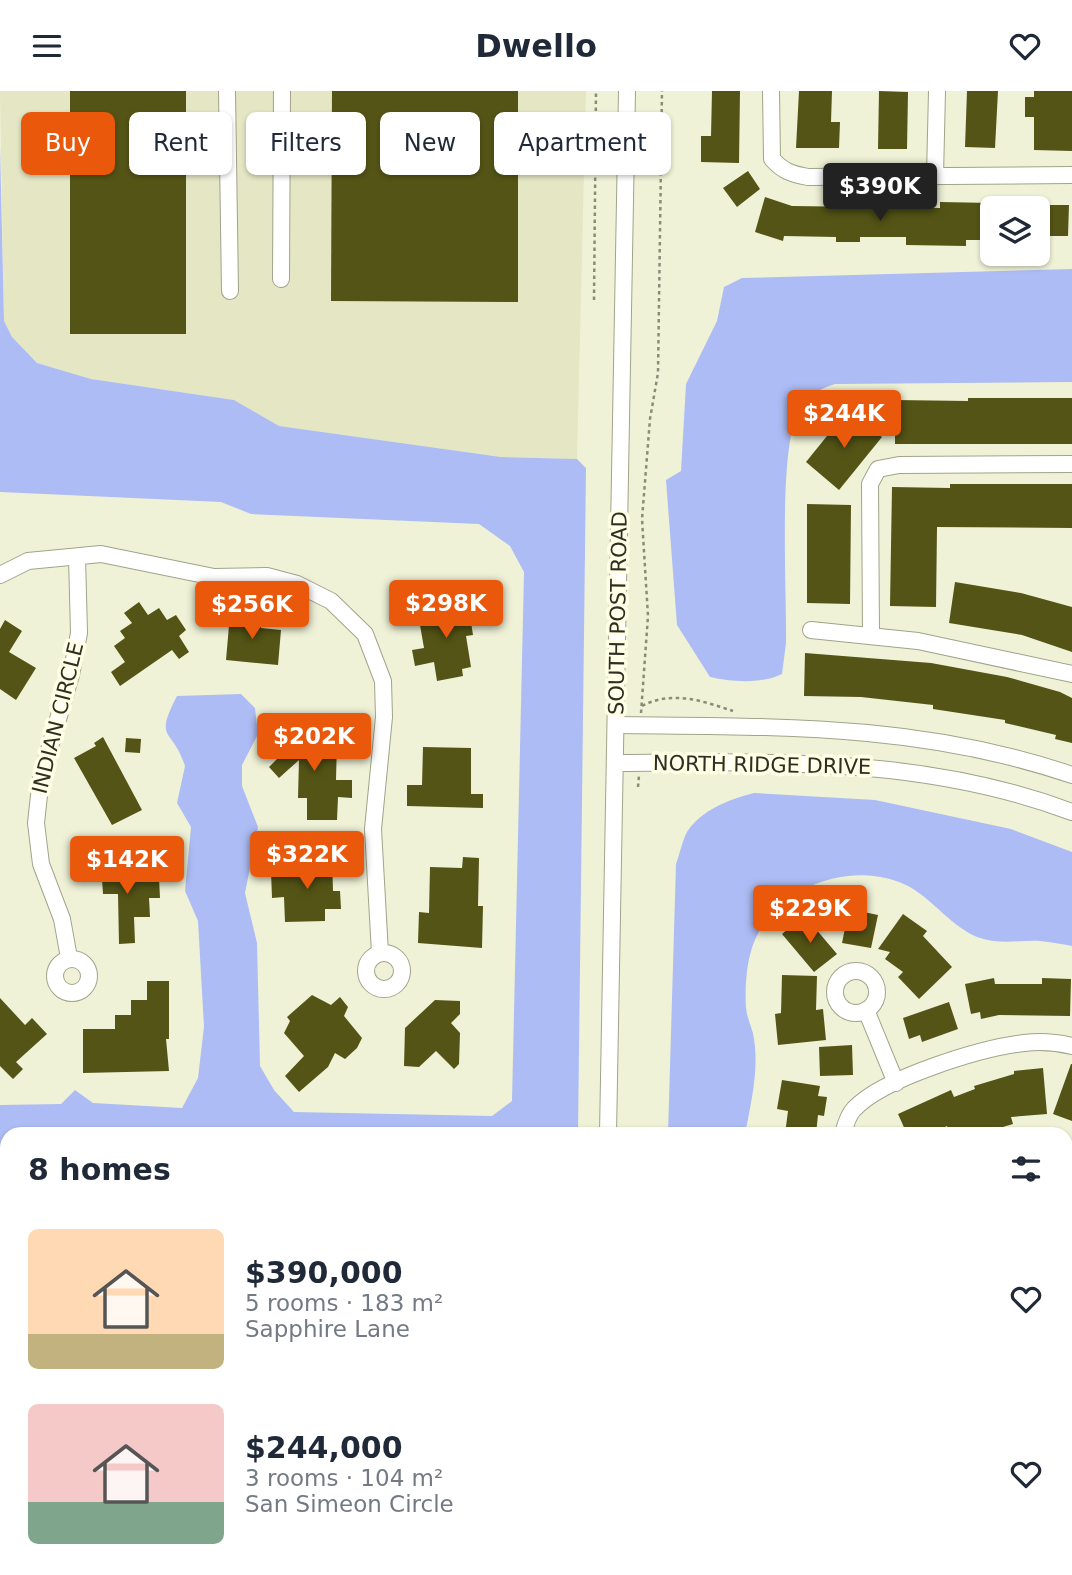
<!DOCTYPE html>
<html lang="en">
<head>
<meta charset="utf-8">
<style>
  body { margin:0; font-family:"DejaVu Sans",sans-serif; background:#f2f2f3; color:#1f2937; height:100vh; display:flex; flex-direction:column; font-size:26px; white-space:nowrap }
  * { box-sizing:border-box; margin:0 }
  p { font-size:23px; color:#747a83 }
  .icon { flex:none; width:38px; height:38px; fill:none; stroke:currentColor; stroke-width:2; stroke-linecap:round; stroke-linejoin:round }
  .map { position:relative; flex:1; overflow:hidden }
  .sheet { position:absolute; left:0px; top:1036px; width:1073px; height:448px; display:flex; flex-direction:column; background:#fff; border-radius:21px 21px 0 0; box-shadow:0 2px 5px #0004 }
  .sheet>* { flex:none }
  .banner { position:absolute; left:21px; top:21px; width:700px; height:63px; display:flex; gap:14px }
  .controls { position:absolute; left:980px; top:105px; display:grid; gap:14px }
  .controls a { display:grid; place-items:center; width:70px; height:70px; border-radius:10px; background:#fff; box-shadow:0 2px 5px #0004; font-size:35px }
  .price { position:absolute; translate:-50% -60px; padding:0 16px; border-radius:7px; background:#ea580c; color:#fff; font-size:23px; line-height:46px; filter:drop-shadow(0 2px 4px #0008) }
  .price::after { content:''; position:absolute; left:50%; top:42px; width:21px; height:16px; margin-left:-10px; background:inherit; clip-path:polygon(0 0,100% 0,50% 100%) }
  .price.selected { background:#222; color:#fff }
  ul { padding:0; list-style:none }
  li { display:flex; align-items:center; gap:21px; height:175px; padding:0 28px }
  li span { display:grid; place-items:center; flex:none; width:196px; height:140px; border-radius:10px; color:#555 }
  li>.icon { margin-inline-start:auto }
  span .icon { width:84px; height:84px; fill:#fffc; stroke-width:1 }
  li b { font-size:30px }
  h2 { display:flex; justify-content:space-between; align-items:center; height:84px; padding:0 28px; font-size:30px }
  .tag { padding:0 24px; border-radius:10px; background:#fff; box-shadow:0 2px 5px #0004; font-size:24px; line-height:63px }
  .tag.selected { background:#ea580c; color:#fff }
  header { display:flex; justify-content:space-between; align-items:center; height:91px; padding:0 28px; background:#fff; font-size:32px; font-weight:600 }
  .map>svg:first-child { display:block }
  .built { fill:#e4e6c4 }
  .water { fill:#adbcf4 }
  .building { fill:#545416 }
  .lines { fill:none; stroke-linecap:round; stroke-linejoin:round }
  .minor-casing { stroke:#a2a38a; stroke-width:18 }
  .path { stroke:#8a8b79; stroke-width:2.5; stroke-dasharray:3.5 3.5; stroke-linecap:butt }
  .minor { stroke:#fff; stroke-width:16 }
  .labels { text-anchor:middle; stroke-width:7; stroke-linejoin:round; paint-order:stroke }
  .street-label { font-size:21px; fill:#2e2e24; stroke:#feffe4 }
</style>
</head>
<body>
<header><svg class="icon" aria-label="menu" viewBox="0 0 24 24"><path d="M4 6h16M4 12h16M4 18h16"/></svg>Dwello<svg class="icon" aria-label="heart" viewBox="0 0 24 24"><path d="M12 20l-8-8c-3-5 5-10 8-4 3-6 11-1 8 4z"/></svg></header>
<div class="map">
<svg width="1072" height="1484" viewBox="0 0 1072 1484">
  <rect width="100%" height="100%" fill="#f0f2d7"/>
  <!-- built -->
  <polygon class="built" points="0,0 586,0 577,368 501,366 279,335 234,309 91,288 37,272 12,246 4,230"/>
  <!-- water -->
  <g class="water">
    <path d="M0,54l4,176 8,16 25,26 54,16 143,21 45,26 222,31 76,2 9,9 -8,666h-571v115l-7,5v-149l61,-1 14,-14 18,13 89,5 16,-30 6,-51 -6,-106 -13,-30 6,-64 -14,-24 8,-37c-12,-39 -32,-24 -8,-70l64,-2 14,14 3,26 -16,31v21l16,41 -13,66 12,50 3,123 14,24 20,22 198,4 20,-15 12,-529 -14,-26 -31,-22 -228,-10 -30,-12 -221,-10z"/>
    <path d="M1072,178v113l-237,2c-16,5 -29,12 -37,28 -20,41 -11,180 -12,231l-4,31c-20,10 -51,8 -72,3l-33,-52 -11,-145 15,-9 5,-87 31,-63 7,-34 18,-9z"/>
    <path d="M754,702l121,7 136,29 61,23v94c-10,-2 -21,-4 -32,-5 -21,-1 -42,4 -63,-4 -29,-12 -49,-45 -78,-55 -57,-22 -135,11 -149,73 -4,15 -5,38 -4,53 1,11 7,21 8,31 5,31 -3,64 -9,95h-77l8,-270c4,-10 6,-23 11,-32 14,-22 43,-33 67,-39z"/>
    <polygon points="196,1477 571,1477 571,1484 226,1484"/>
    <polygon points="662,1477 1059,1477 1071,1484 662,1484"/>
  </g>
  <!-- building -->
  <g class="building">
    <rect x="70" y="0" width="116" height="243"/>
    <polygon points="332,0 518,0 518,211 331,210"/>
    <polygon points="712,0 740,0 739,72 701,71 701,45 711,45"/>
    <polygon points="799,0 832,0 831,31 840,31 839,57 796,57"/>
    <polygon points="879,0 908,1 907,58 878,58"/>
    <polygon points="967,0 998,0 995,57 965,56"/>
    <polygon points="1034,0 1072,0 1072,60 1034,59 1034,26 1025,26 1025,6 1034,6"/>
    <polygon points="748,80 760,98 737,116 723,97"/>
    <polygon points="765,106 792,115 940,117 940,111 992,112 992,149 966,149 966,155 906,154 906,146 860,146 860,151 836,151 836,146 784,145 783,150 755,141"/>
    <polygon points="1045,114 1069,114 1068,145 1045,145"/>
    <polygon points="968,307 1072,307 1072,353 895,353 895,309 968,310"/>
    <polygon points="848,319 882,346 839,399 806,371"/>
    <polygon points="950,393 1072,393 1072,437 937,436 936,516 890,515 892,396 950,397"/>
    <polygon points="807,413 851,414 850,513 807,512"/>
    <polygon points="955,491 1021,502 1072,516 1072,561 1022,544 949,532"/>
    <polygon points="139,511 148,524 159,517 167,529 176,524 186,539 179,545 189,561 179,568 172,559 120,595 111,581 125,571 114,555 125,547 120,540 132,532 124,522"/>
    <polygon points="441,513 443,527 464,523 463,517 482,513 485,529 471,531 473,544 466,545 471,576 462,578 463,585 437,590 434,571 415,575 412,559 424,557 417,517"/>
    <polygon points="230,523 262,526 261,537 281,539 278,574 226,569"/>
    <polygon points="5,529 22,540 9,561 36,577 16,609 0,598 0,538"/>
    <polygon points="805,562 931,572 1007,586 1060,601 1072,607 1072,652 1055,648 1056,644 1005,632 1005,629 933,618 933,614 861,606 804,605"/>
    <polygon points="284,639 309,640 309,649 337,650 336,689 352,689 352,707 338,706 337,729 307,729 307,707 298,707 299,669 279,687 269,676 283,662"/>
    <polygon points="103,646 142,719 112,734 74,667 96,655 94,652"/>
    <polygon points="126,647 141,648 140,662 125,661"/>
    <polygon points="423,656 471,657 471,703 483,703 483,717 407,715 407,694 422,694"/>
    <polygon points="332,766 333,800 340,800 341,818 325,818 325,830 285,831 284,806 272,807 271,780 305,780 305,767"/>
    <polygon points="463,766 479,767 478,815 483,815 482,857 418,852 419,821 429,822 430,776 462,777"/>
    <polygon points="92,773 127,773 127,787 159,787 160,807 149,807 150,826 134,826 135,852 119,853 118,803 103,803 102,788 92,789"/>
    <polygon points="849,818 878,824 871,857 842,852"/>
    <polygon points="903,823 927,840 923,845 952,876 919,908 898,886 903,881 885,868 890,861 878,858"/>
    <polygon points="797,830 802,836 809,830 837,863 814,881 782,843"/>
    <polygon points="782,884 817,885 816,919 823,918 826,949 778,954 775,923 781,922"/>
    <polygon points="994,887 995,893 1042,893 1042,887 1071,888 1070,925 999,924 981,928 980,921 971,923 965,893"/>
    <polygon points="147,890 169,890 169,948 166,948 169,980 83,982 83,938 115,938 115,924 131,924 131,909 147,909"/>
    <polygon points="312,904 331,914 340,906 348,916 344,925 362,947 357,957 345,968 335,962 328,976 299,1001 285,985 304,965 284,942 290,930 287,926"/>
    <polygon points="0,907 25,934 32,927 47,943 16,971 23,978 13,988 0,975"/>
    <polygon points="435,909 460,910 460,923 451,932 460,942 459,973 454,978 436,960 419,976 404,975 405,937"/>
    <polygon points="949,911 958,938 922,951 920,944 909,948 903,927"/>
    <polygon points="852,954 853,984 820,985 819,956"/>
    <polygon points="1071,973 1072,973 1072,1030 1053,1023"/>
    <polygon points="1043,977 1047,1023 1011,1026 1013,1033 979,1043 950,1043 947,1035 931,1043 907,1043 898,1023 951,999 954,1006 975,998 974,995 1014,983 1014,980"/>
    <polygon points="782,989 820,995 818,1005 827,1006 824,1025 818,1024 816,1043 785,1043 788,1020 777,1018"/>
  </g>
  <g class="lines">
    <!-- minor casing -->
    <g class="minor-casing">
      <g id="minor">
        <polyline points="227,0 230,200"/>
        <path d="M771,0l1,68c11,12 19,15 36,18l264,-2"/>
        <polyline points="935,85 937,0"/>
        <polyline points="281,188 282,0"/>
        <polyline points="0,484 28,470 101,463 214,486 267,485 297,493 331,510 365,543 383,590 384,626 373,738 380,862"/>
        <polyline points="811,539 918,550 1072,583"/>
        <polyline points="871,543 870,393 878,378 899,374 1072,373"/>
        <path d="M616,634c159,2 303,-2 456,50"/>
        <path d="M615,672c156,-1 308,-7 457,49"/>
        <circle cx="384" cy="880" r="18"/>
        <polyline points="69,867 62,828 41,773 36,732 41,686 71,584 79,542 77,466"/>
        <circle cx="72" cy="885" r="17"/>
        <circle cx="856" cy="901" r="21"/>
        <polyline points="866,919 896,992"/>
        <polyline points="608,1043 627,0"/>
        <path d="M843,1043c2,-8 5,-19 11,-25 29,-31 127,-61 170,-66 16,-2 32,-1 48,3"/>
        <polyline points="1066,1154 1072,1157"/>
        <polyline points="1066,1370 1072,1373"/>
        <polyline points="53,1477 54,1484"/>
        <polyline points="600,1484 600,1477"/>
      </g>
    </g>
    <!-- path -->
    <g class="path">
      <polyline points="594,209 596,0"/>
      <path d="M642,615c30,-16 61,-5 91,5"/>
      <polyline points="641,622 648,525 642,428 650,328 658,282 662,0"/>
      <polyline points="638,696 639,684"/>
    </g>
    <!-- minor -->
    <use href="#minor" class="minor"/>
  </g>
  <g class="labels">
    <!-- street labels -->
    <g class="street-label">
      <text transform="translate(618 522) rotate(-89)" y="7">SOUTH POST ROAD</text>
      <text transform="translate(58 627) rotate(-76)" y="7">INDIAN CIRCLE</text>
      <text transform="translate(762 674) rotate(1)" y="7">NORTH RIDGE DRIVE</text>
    </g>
  </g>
</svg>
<div class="controls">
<a><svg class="icon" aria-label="layers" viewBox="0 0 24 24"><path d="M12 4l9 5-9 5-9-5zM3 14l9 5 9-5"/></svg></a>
</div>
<b class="price selected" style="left:880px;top:132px">$390K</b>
<b class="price" style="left:844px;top:359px">$244K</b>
<b class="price" style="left:446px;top:549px">$298K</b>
<b class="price" style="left:252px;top:550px">$256K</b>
<b class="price" style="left:314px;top:682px">$202K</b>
<b class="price" style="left:307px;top:800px">$322K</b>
<b class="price" style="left:127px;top:805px">$142K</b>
<b class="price" style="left:810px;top:854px">$229K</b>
<div class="banner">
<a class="tag selected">Buy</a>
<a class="tag">Rent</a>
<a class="tag">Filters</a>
<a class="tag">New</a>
<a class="tag">Apartment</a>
</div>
<section class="sheet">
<h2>8 homes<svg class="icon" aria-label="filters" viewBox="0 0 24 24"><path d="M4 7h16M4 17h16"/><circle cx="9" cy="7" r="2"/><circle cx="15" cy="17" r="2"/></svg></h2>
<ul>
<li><span style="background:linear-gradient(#ffd9b3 75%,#c2b280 0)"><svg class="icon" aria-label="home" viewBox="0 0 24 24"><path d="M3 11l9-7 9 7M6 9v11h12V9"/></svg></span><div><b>$390,000</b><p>5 rooms · 183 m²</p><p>Sapphire Lane</p></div><svg class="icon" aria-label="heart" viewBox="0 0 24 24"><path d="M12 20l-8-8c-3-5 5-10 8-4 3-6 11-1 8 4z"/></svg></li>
<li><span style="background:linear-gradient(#f6c9c9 70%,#7fa58c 0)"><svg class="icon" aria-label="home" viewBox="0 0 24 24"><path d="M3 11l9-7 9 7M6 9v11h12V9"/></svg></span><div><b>$244,000</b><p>3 rooms · 104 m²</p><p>San Simeon Circle</p></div><svg class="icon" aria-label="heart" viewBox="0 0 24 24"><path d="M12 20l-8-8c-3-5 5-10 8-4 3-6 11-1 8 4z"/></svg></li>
</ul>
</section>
</div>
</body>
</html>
